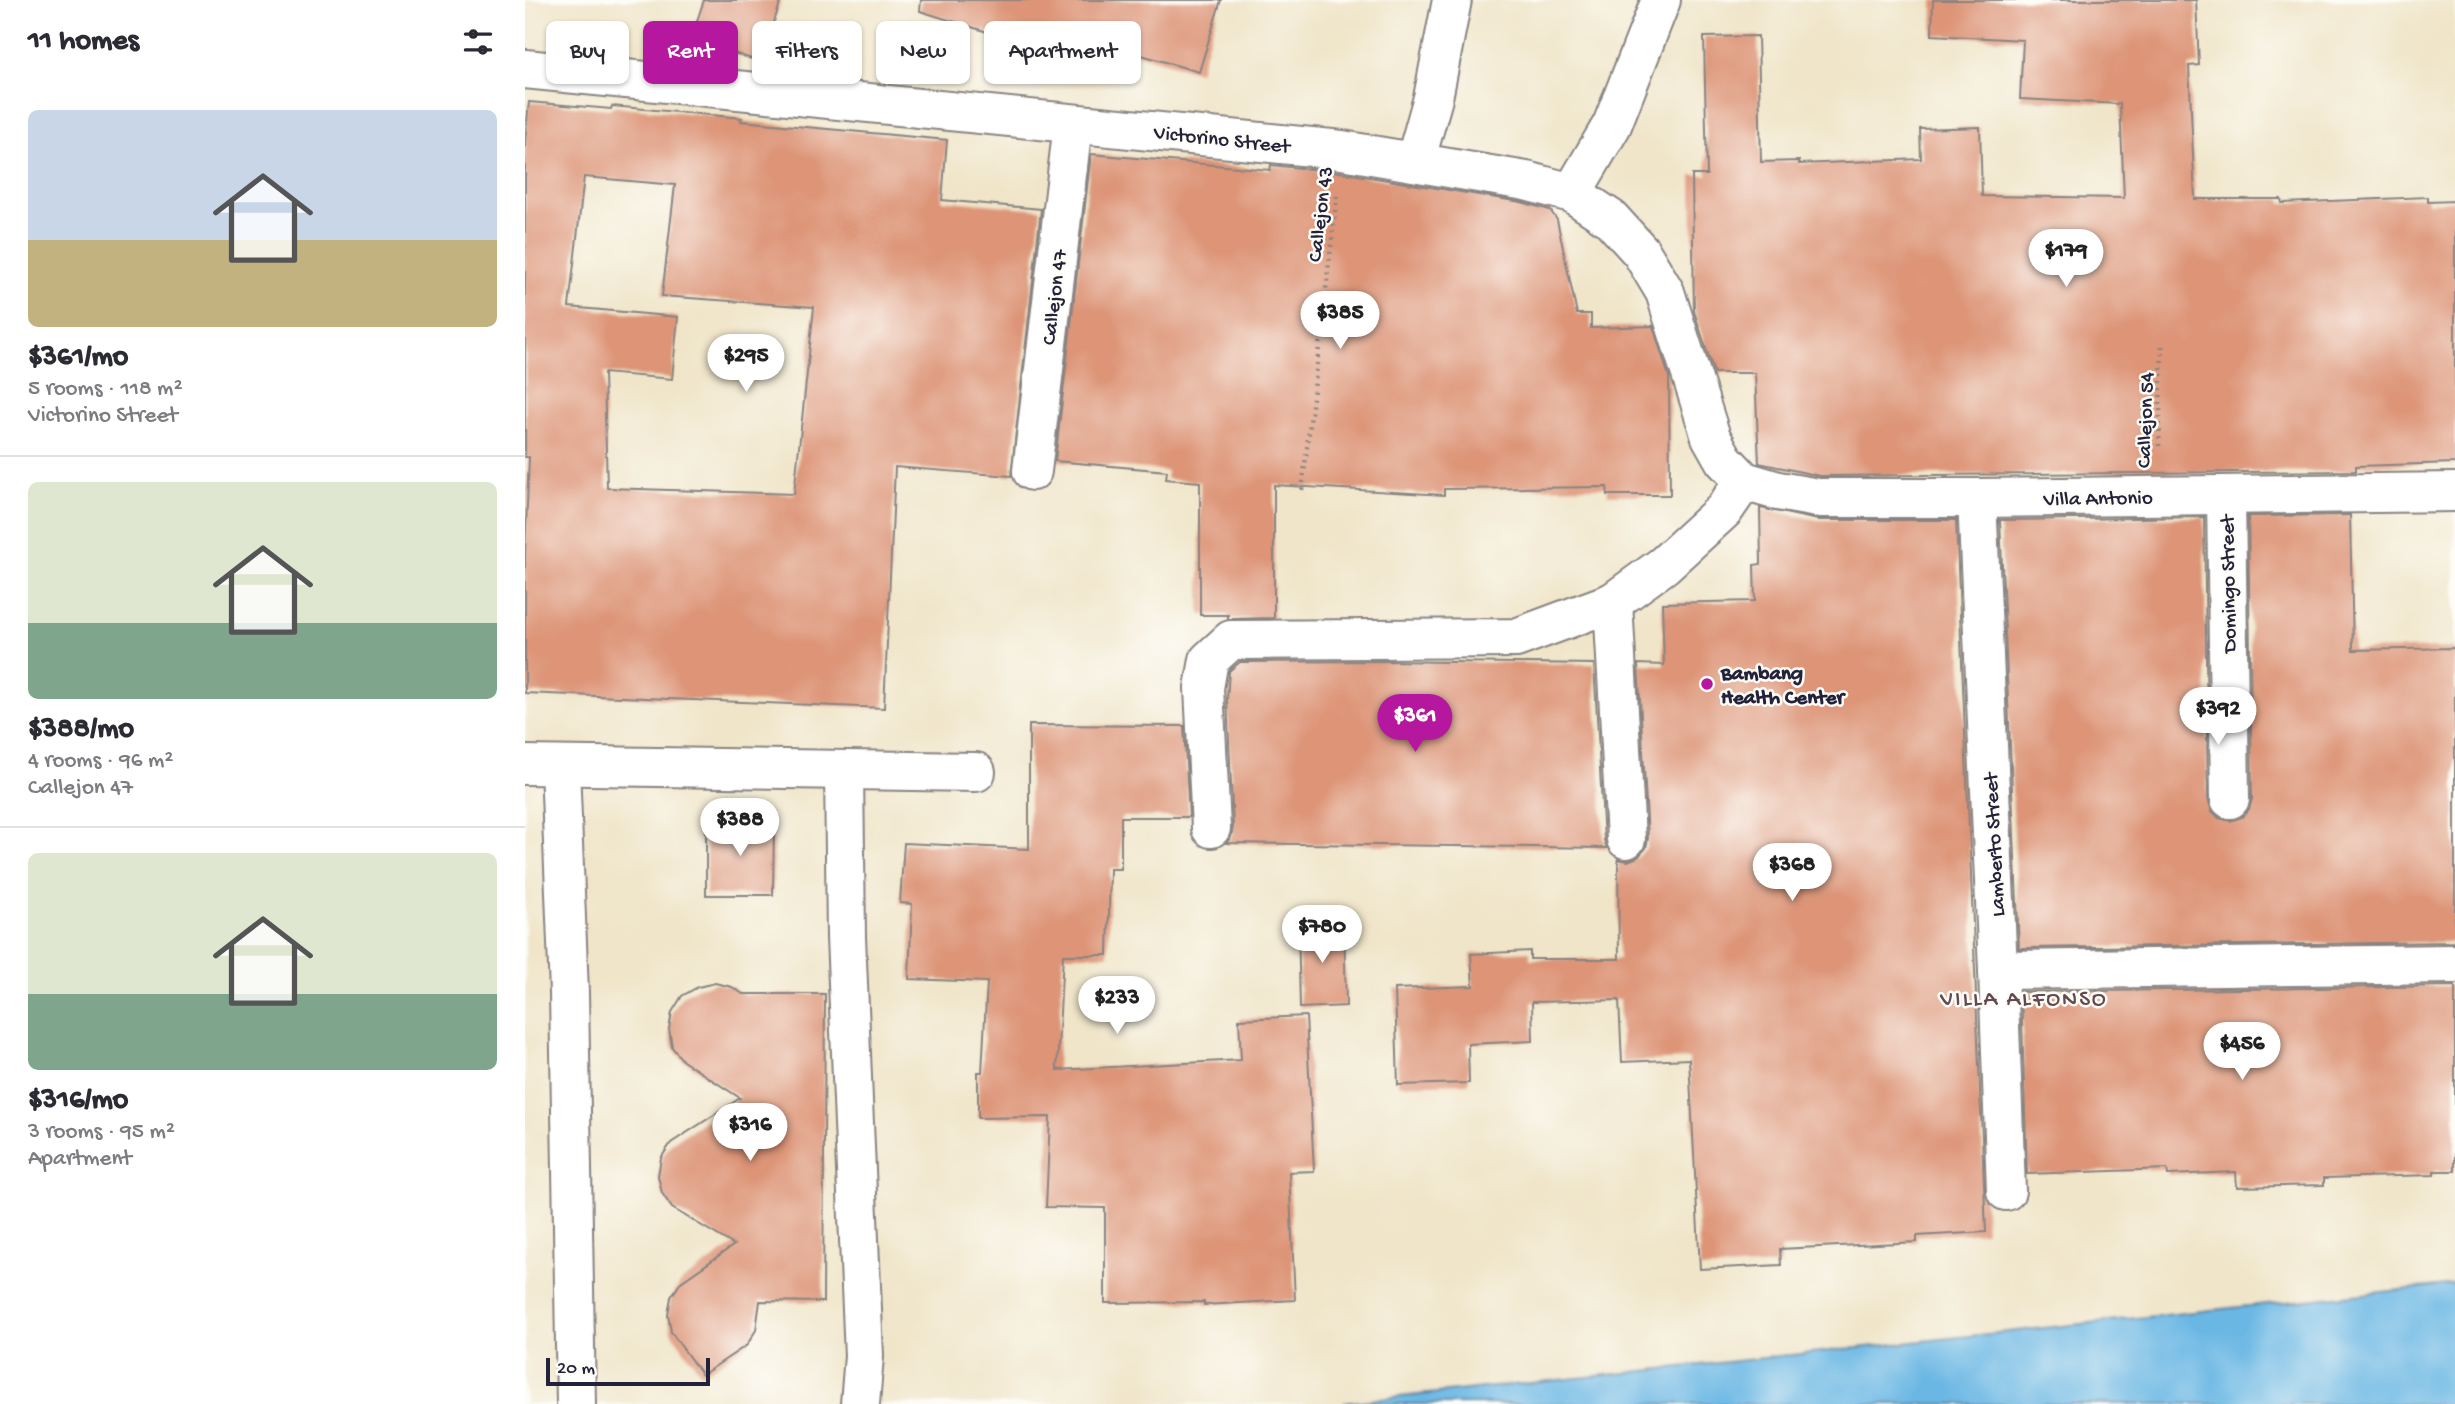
<!DOCTYPE html>
<html lang="en">
<head>
<meta charset="utf-8">
<style>
  body { margin:0; font-family:"Gochi Hand",sans-serif; background:#f2f2f3; color:#2b2b33; height:100vh; display:flex; flex-direction:column; font-size:26px; white-space:nowrap }
  * { box-sizing:border-box; margin:0 }
  p { font-size:23px; color:#7c7c81 }
  .icon { flex:none; width:38px; height:38px; fill:none; stroke:currentColor; stroke-width:2; stroke-linecap:round; stroke-linejoin:round }
  .map { position:relative; flex:1; overflow:hidden }
  .drawer { display:flex; flex-direction:column; background:#fff; width:525px }
  .drawer>* { flex:none }
  .hud { position:absolute; left:21px; top:21px; width:665px; height:63px; display:flex; gap:14px }
  .scale { position:absolute; left:21px; bottom:18px; width:164px; box-sizing:border-box; padding-left:7px; border:4px solid #22223b; border-top:0; font-size:19px; line-height:24px; white-space:nowrap; color:#22223b; -webkit-text-stroke:5px #fdfcf7; paint-order:stroke }
  .price { position:absolute; translate:-50% -60px; padding:0 16px; border-radius:24px; background:#fff; color:#222; font-size:23px; line-height:46px; filter:drop-shadow(0 2px 4px #0008) }
  .price::after { content:''; position:absolute; left:50%; top:42px; width:21px; height:16px; margin-left:-10px; background:inherit; clip-path:polygon(0 0,100% 0,50% 100%) }
  .price.on { background:#b5179e; color:#fff }
  ul { padding:0; list-style:none }
  li { display:grid; align-content:center; gap:14px; height:371px; padding:0 28px }
  li+li { border-top:2px solid #e1e1e2 }
  li span { display:grid; place-items:center; height:217px; border-radius:10px; color:#555 }
  li>.icon { margin-inline-start:auto }
  span .icon { width:126px; height:126px; fill:#fffc; stroke-width:1 }
  li b { font-size:30px }
  h2 { display:flex; justify-content:space-between; align-items:center; height:84px; padding:0 28px; font-size:30px }
  .tag { padding:0 24px; border-radius:10px; background:#fff; box-shadow:0 2px 5px #0004; font-size:24px; line-height:63px }
  .tag.on { background:#b5179e; color:#fff }
  main { display:flex; flex:1; min-height:0 }
  .map>svg:first-child { display:block }
  .water { fill:#6bb7e4; stroke:#466c90; stroke-width:2 }
  .building { fill:#dd9477; fill-rule:evenodd }
  .lines { fill:none; stroke-linecap:round; stroke-linejoin:round }
  .minor-casing { stroke:#898482; stroke-width:42 }
  .path { stroke:#898482; stroke-width:4.5; stroke-dasharray:2 5; stroke-linecap:butt }
  .minor { stroke:#fff; stroke-width:38 }
  .poi-dot { fill:#b5179e; stroke:#fdfcf7; stroke-width:2.5 }
  .labels { text-anchor:middle; stroke-width:5; stroke-linejoin:round; paint-order:stroke }
  .street-label { font-size:21px; fill:#22223b; stroke:#fdfcf7 }
  .poi-label { font-size:21px; font-weight:bold; fill:#22223b; stroke:#fdfcf7; text-anchor:start }
  .neighbourhood-label { font-size:23px; letter-spacing:2px; fill:#634a50; stroke:#fdfcf7 }
</style>
</head>
<body>
<main>
<section class="drawer">
<h2>11 homes<svg class="icon" aria-label="filters" viewBox="0 0 24 24"><path d="M4 7h16M4 17h16"/><circle cx="9" cy="7" r="2"/><circle cx="15" cy="17" r="2"/></svg></h2>
<ul>
<li><span style="background:linear-gradient(#c9d6e8 60%,#c2b280 0)"><svg class="icon" aria-label="home" viewBox="0 0 24 24"><path d="M3 11l9-7 9 7M6 9v11h12V9"/></svg></span><div><b>$361/mo</b><p>5 rooms · 118 m²</p><p>Victorino Street</p></div></li>
<li><span style="background:linear-gradient(#dfe7d0 65%,#7fa58c 0)"><svg class="icon" aria-label="home" viewBox="0 0 24 24"><path d="M3 11l9-7 9 7M6 9v11h12V9"/></svg></span><div><b>$388/mo</b><p>4 rooms · 96 m²</p><p>Callejon 47</p></div></li>
<li><span style="background:linear-gradient(#dfe7d0 65%,#7fa58c 0)"><svg class="icon" aria-label="home" viewBox="0 0 24 24"><path d="M3 11l9-7 9 7M6 9v11h12V9"/></svg></span><div><b>$316/mo</b><p>3 rooms · 95 m²</p><p>Apartment</p></div></li>
</ul>
</section>
<div class="map">
<svg width="1930" height="1404" viewBox="0 0 1930 1404">
  <rect width="100%" height="100%" fill="#fdfcf7"/>
  <filter id="ink" filterUnits="userSpaceOnUse"><feTurbulence type="fractalNoise" baseFrequency=".0143" numOctaves="2"/><feDisplacementMap in="SourceGraphic" scale="14" xChannelSelector="R" yChannelSelector="G"/><feConvolveMatrix kernelMatrix="1 2 1 2 8 2 1 2 1" color-interpolation-filters="sRGB"/></filter>
  <filter id="wash" filterUnits="userSpaceOnUse"><feTurbulence type="fractalNoise" baseFrequency=".00686" numOctaves="4" result="noise"/><feDisplacementMap in="SourceGraphic" scale="28" xChannelSelector="R" yChannelSelector="G"/><feGaussianBlur stdDeviation="1.57" result="paint"/><feColorMatrix in="noise" values="0 0 0 0 0 0 0 0 0 0 0 0 0 0 0 0 0 1.4 0 .05"/><feComposite in="paint" operator="in"/></filter>
  <g filter="url(#wash)">
    <rect width="100%" height="100%" fill="#f0e5c9"/>
    <!-- water -->
    <polygon class="water" points="1930,1284 1930,1404 819,1404 819,1403"/>
    <g id="blocks">
      <!-- building -->
      <g class="building">
        <polygon points="179,0 256,0 236,62 166,39"/>
        <polygon points="396,0 696,0 674,72 542,33 531,77 465,61 472,35 395,11"/>
        <polygon points="1408,0 1671,0 1674,65 1664,66 1670,199 1756,199 1757,203 1903,197 1903,202 1930,201 1930,463 1831,466 1831,471 1295,476 1234,463 1230,373 1189,373 1169,311 1167,175 1182,175 1179,37 1233,36 1236,162 1274,161 1274,164 1396,159 1395,129 1455,127 1457,196 1599,198 1595,104 1495,99 1498,40 1407,35"/>
        <path d="M4,102l82,7 1,-3 130,12 -1,3 206,19 -5,60 99,9 -30,267 -116,-9 -11,241 -359,-15v-141l4,-95h-4v-316zM59,177l91,8 -13,111 152,11 -20,187 -187,-6 -3,-115 68,6 6,-62 -109,-10z"/>
        <polygon points="566,154 745,170 746,165 814,172 996,202 1025,210 1032,220 1052,314 1066,314 1066,328 1128,326 1144,377 1145,495 1083,495 1082,487 919,489 919,495 749,485 749,618 703,619 703,615 675,615 675,482 641,479 642,471 530,461"/>
        <polygon points="1235,508 1293,520 1431,520 1461,1232 1392,1236 1392,1242 1255,1249 1256,1265 1175,1269 1164,1059 1097,1062 1094,1000 1007,1002 1008,1041 943,1044 944,1083 873,1085 870,989 948,986 946,954 1005,951 1005,959 1094,959 1093,859 1103,861 1113,857 1121,848 1123,838 1113,664 1139,665 1137,603 1230,601 1229,565 1236,564"/>
        <polygon points="1825,515 1828,650 1930,648 1930,942 1494,948 1475,520 1679,517 1683,799 1687,811 1694,818 1705,821 1717,817 1724,809 1727,799 1723,516"/>
        <polygon points="861,661 1069,664 1079,840 1082,848 701,843 706,837 708,827 702,700 704,671 715,662"/>
        <polygon points="504,725 659,726 664,817 596,817 596,869 585,869 583,955 538,955 532,1070 716,1060 714,1019 781,1016 789,1171 764,1172 770,1300 679,1305 679,1302 580,1303 580,1208 521,1207 525,1117 453,1118 453,1072 457,1072 462,982 384,979 387,904 375,903 379,843 504,849"/>
        <polygon points="181,821 249,822 248,895 181,895"/>
        <polygon points="819,922 821,1006 775,1008 773,924"/>
        <polygon points="190,983 207,987 218,994 300,994 298,1302 235,1301 231,1330 222,1345 177,1375 146,1332 143,1315 146,1297 156,1282 209,1245 147,1208 137,1193 133,1176 136,1158 146,1143 215,1098 158,1061 147,1047 144,1029 147,1012 157,996 173,987"/>
        <polygon points="1930,986 1930,1171 1909,1171 1909,1175 1799,1178 1799,1185 1712,1187 1711,1172 1643,1175 1642,1169 1502,1174 1496,992"/>
      </g>
    </g>
  </g>
  <g filter="url(#ink)">
    <use href="#blocks" fill-opacity="0" stroke="#898482" stroke-width="2"/>
    <g class="lines">
      <!-- minor casing -->
      <g class="minor-casing">
        <g id="minor">
          <polyline points="0,69 817,150 1001,181 1047,193 1086,219 1116,252 1140,292 1186,437 1199,460 1219,481 1253,491 1293,498 1452,498 1930,492"/>
          <polyline points="890,162 908,98 927,0"/>
          <polyline points="1047,193 1087,125 1136,0"/>
          <polyline points="507,471 548,124"/>
          <polyline points="1701,495 1705,799"/>
          <polyline points="1452,498 1473,970 1481,1191"/>
          <polyline points="1088,602 1101,839"/>
          <polyline points="0,765 451,772"/>
          <polyline points="35,767 44,993 51,1404"/>
          <polyline points="319,771 321,937 339,1356 335,1404"/>
          <polyline points="686,828 679,688 684,660 706,640 991,638 1088,602 1139,565 1199,510 1219,481"/>
          <polyline points="1473,970 1930,964"/>
        </g>
      </g>
      <!-- path -->
      <g class="path">
        <polyline points="1634,446 1637,346"/>
        <polyline points="777,490 812,196"/>
      </g>
      <!-- minor -->
      <use href="#minor" class="minor"/>
    </g>
  </g>
  <!-- markers -->
  <circle class="poi-dot" cx="1182" cy="684" r="7"/>
  <g class="labels">
    <!-- street labels -->
    <g class="street-label">
      <text transform="translate(697 138) rotate(6)" y="7">Victorino Street</text>
      <text transform="translate(794 214) rotate(-83)" y="7">Callejon 43</text>
      <text transform="translate(528 297) rotate(-83)" y="7">Callejon 47</text>
      <text transform="translate(1619 420) rotate(-88)" y="7">Callejon 54</text>
      <text transform="translate(1573 497) rotate(-1)" y="7">Villa Antonio</text>
      <text transform="translate(1702 584) rotate(-91)" y="7">Domingo Street</text>
      <text transform="translate(1468 845) rotate(-93)" y="7">Lamberto Street</text>
    </g>
    <!-- poi labels -->
    <g class="poi-label">
      <text x="1196" y="679">Bambang<tspan x="1196" dy="24">Health Center</tspan></text>
    </g>
    <!-- neighbourhood labels -->
    <g class="neighbourhood-label">
      <text x="1499" y="1005">VILLA ALFONSO</text>
    </g>
  </g>
</svg>
<div class="scale">20 m</div>
<b class="price" style="left:1541px;top:289px">$179</b>
<b class="price" style="left:815px;top:351px">$385</b>
<b class="price" style="left:221px;top:394px">$295</b>
<b class="price" style="left:1693px;top:747px">$392</b>
<b class="price on" style="left:890px;top:754px">$361</b>
<b class="price" style="left:215px;top:858px">$388</b>
<b class="price" style="left:1267px;top:903px">$368</b>
<b class="price" style="left:797px;top:965px">$780</b>
<b class="price" style="left:592px;top:1036px">$233</b>
<b class="price" style="left:1717px;top:1082px">$456</b>
<b class="price" style="left:225px;top:1163px">$316</b>
<div class="hud">
<a class="tag">Buy</a>
<a class="tag on">Rent</a>
<a class="tag">Filters</a>
<a class="tag">New</a>
<a class="tag">Apartment</a>
</div>
</div>
</main>
</body>
</html>
